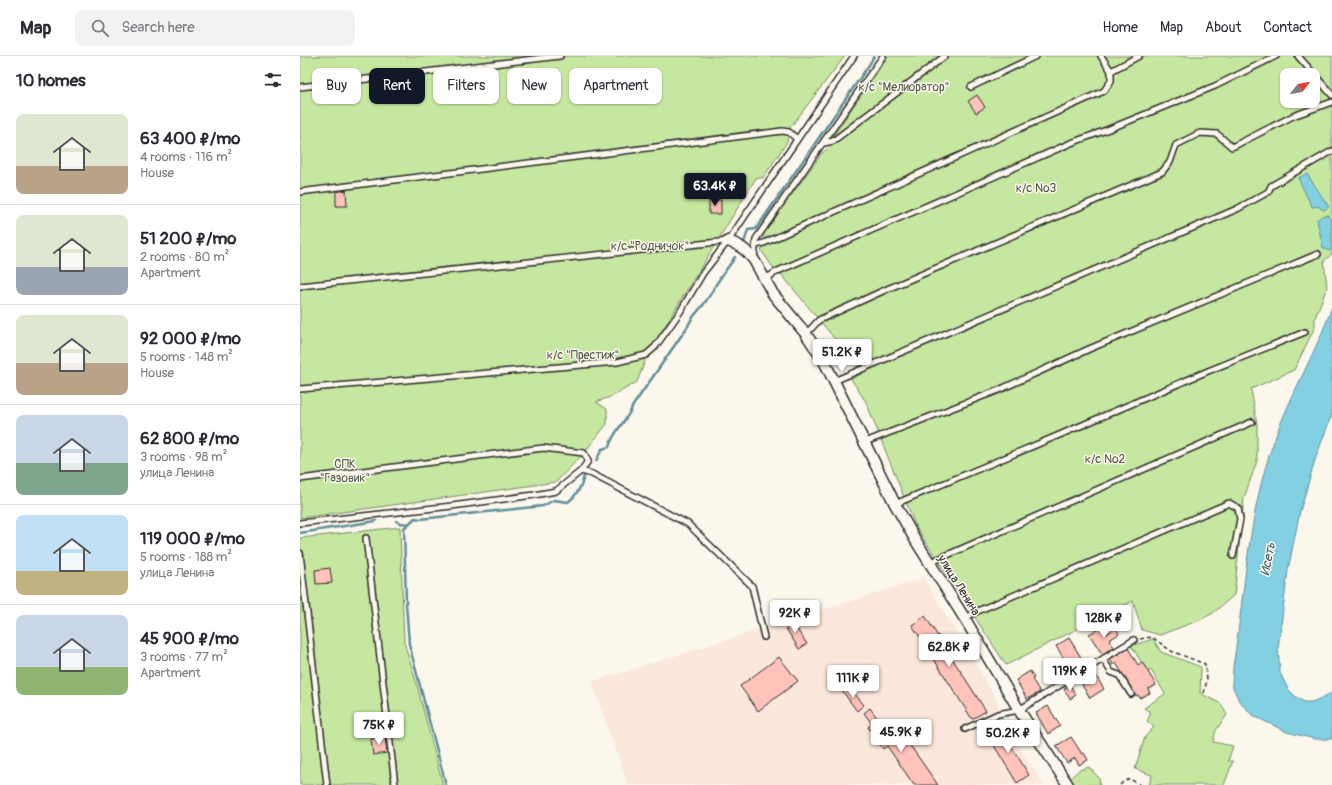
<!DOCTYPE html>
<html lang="en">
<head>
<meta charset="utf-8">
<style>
  body { margin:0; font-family:Pangolin,sans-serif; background:#f2f2f3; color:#2b2b33; height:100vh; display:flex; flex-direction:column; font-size:15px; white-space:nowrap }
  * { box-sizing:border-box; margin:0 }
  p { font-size:13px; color:#7c7c81 }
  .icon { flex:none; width:22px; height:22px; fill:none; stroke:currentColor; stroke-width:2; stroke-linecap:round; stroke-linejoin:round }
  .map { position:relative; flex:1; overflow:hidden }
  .sheet { display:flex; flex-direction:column; background:#fff; width:300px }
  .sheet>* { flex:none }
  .guide { position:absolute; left:12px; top:12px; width:380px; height:36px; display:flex; gap:8px }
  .needle { width:26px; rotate:59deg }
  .controls { position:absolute; left:980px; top:12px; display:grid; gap:8px }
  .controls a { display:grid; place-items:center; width:40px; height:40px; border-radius:8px; background:#fff; box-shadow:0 1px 3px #0004; font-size:20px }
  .price { position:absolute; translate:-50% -34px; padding:0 9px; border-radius:4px; background:#fff; color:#222; font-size:13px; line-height:26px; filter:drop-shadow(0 1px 2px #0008) }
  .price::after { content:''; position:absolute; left:50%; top:24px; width:12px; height:9px; margin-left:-6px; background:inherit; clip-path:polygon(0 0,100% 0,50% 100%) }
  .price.current { background:#111827; color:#fff }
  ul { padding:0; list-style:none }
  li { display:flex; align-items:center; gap:12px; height:100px; padding:0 16px }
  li+li { border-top:1px solid #e1e1e2 }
  li span { display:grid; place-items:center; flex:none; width:112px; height:80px; border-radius:8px; color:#555 }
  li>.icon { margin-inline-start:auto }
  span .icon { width:48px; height:48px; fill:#fffc; stroke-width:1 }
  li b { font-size:17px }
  h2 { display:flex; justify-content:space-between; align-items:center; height:48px; padding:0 16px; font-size:17px }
  .chip { padding:0 14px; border-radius:8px; background:#fff; box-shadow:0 1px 3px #0004; font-size:14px; line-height:36px }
  .chip.current { background:#111827; color:#fff }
  header { display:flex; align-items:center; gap:24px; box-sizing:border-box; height:56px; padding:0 20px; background:#fff; border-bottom:1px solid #e1e1e2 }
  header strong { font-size:19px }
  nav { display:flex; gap:22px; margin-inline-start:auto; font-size:14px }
  .search { width:280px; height:36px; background:#f2f2f3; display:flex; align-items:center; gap:10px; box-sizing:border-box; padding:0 14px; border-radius:8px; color:#7c7c81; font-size:15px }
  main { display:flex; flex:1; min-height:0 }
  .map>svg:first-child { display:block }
  .built { fill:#fce7dd }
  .green { fill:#c5e7a0; stroke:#788966; fill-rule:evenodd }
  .water { fill:#83d0e3; stroke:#608e99 }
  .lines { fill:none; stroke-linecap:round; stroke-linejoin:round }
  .stream { stroke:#608e99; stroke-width:2.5 }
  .building { fill:#ffc3ba; stroke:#2b2b2b }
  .service-casing { stroke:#2b2b2b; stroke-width:8 }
  .minor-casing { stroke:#2b2b2b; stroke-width:13 }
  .path { stroke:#2b2b2b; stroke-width:1.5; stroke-dasharray:4 3; stroke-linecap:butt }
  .service { stroke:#fbf7ec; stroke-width:5 }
  .minor { stroke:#fbf7ec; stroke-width:10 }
  .labels { text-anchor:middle; stroke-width:3; stroke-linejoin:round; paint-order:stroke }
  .park-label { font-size:12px; fill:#525a48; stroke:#fbf7ec }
  .street-label { font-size:12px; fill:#2b2b2b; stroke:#fbf7ec }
  .water-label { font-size:13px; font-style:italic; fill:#455d62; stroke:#fbf7ec }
</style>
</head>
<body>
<header>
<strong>Map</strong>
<div class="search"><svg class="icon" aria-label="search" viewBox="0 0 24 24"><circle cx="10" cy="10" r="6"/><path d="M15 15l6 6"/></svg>Search here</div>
<nav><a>Home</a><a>Map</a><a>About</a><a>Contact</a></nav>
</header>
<main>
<section class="sheet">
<h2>10 homes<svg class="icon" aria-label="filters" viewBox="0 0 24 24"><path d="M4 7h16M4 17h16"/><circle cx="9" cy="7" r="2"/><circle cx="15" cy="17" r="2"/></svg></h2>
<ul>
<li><span style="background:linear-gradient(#dfe7d0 65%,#b9a48a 0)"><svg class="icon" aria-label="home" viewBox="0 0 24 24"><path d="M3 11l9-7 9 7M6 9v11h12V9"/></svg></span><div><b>63 400 ₽/mo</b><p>4 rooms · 116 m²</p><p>House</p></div></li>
<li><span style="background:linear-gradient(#dfe7d0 65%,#9aa5b1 0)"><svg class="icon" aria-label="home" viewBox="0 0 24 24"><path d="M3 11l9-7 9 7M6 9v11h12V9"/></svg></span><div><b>51 200 ₽/mo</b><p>2 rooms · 80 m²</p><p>Apartment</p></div></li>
<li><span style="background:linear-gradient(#dfe7d0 60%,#b9a48a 0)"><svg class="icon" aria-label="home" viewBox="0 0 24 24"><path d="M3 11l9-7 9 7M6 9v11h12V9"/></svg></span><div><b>92 000 ₽/mo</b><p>5 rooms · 148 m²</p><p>House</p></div></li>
<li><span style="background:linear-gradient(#c9d6e8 60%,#7fa58c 0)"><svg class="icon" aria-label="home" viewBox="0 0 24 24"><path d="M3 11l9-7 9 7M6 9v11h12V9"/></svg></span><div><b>62 800 ₽/mo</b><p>3 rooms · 98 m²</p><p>улица Ленина</p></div></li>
<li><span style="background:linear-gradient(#bfe0f5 70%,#c2b280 0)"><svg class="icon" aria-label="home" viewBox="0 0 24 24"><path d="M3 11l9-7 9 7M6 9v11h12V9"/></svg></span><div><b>119 000 ₽/mo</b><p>5 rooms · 188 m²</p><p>улица Ленина</p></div></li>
<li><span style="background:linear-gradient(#c9d6e8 65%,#8fb573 0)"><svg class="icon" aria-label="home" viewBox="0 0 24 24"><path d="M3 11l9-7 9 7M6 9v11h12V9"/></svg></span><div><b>45 900 ₽/mo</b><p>3 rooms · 77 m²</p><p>Apartment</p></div></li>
</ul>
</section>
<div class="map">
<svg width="1032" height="729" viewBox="0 0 1032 729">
  <rect width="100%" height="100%" fill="#fbf7ec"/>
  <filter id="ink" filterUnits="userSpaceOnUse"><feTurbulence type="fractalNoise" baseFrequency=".025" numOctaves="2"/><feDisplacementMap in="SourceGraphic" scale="8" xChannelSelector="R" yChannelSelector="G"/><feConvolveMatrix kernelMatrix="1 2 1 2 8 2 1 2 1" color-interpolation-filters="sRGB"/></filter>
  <g filter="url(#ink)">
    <!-- built -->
    <polygon class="built" points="624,522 699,648 698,658 744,729 328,729 292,626"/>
    <!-- green -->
    <g class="green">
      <polygon points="0,0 545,0 489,73 487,86 463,122 456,122 352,291 344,296 345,305 337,326 313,340 296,346 307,353 307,368 284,397 256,426 0,462"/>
      <path d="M588,0h444v198l-8,7 3,26 -12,31v9l-21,43 -43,19 6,35v37l-13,37 -10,97 -21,18 -13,7 -40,15 -18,-5 -9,-29 -127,64 -90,-138 -50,-125 -15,-23 12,-6 -82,-99 -7,-5 -13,-19 3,-3v-14l58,-80 12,-9 -3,-5zM987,19h26v26h-26z"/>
      <polygon points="100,471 104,586 115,622 143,729 0,729 0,482"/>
      <polygon points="853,583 861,596 901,611 900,637 921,648 927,659 916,674 913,686 933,690 928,705 933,705 924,729 849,729 852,719 835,713 845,681 854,671 847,665 851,657 844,652 865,638 851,614 848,616 831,590"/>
      <polygon points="789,711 799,722 800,729 774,729 770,722 779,714"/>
    </g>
    <!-- water -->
    <g class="water">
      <polygon points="1007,118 1029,151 1023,154 1018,150 1012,151 998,122"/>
      <polygon points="1028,159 1032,169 1032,193 1029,195 1023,192 1017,164 1022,160"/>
      <path d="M1032,251v107l-17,46 -15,51 -12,59 -10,78 2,25 8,16 8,8 8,5h8l20,-9v46h-17l-28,-7 -35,-17 -13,-14 -7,-16 1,-18c12,-75 15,-154 41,-226 16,-46 42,-88 58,-134z"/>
    </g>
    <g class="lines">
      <!-- stream -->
      <g class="stream">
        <polyline points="444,187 448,174 456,173 569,9 574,0"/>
        <path d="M296,405l6,-12 7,-2c2,-9 9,-18 15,-26 3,-6 7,-8 8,-14l56,-81c4,-10 12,-16 18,-25 5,-7 8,-14 13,-21 5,-8 11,-15 16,-23"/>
        <polyline points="96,465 100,467 109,468"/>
        <polyline points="0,477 76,465"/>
        <path d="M146,729l-37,-141 -3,-41 -2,-75 11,-10 5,1 123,-13 11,-6 14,2c8,-6 14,-16 16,-26"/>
      </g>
    </g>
    <!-- building -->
    <g class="building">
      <polygon points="677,39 685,51 676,57 668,45"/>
      <polygon points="46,134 47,150 36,150 36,136"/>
      <rect x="409" y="144" width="12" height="14"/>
      <polygon points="30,512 32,527 16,528 15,514"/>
      <polygon points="625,560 686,655 672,663 612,569"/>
      <polygon points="490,563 507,588 499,593 483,568"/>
      <polygon points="802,571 806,578 816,572 819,578 809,584 814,591 802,598 789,578"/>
      <polygon points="769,582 785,608 772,616 756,590"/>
      <polygon points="828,592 838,609 842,606 856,629 848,633 850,637 840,642 838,639 836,640 816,607 813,609 810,603"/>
      <polygon points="479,601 498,625 458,655 440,630"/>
      <polygon points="730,615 734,622 732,623 740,636 727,643 716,624"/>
      <polygon points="796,620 804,633 790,642 782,629"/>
      <polygon points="770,629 776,639 770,643 764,633"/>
      <polygon points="549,631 564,649 557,655 543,636"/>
      <polygon points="748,650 760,670 748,678 736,657"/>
      <polygon points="570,652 598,691 607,685 638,729 614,729 587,690 583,693 568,671 572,668 564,657"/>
      <polygon points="699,670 729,719 717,727 687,678"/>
      <polygon points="85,681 87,697 73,699 71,683"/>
      <polygon points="771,681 782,698 784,697 788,704 779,709 775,702 767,707 756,690"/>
    </g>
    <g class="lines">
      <!-- service casing -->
      <g class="service-casing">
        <g id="service">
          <polyline points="801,0 811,15"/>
          <polyline points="998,0 1032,39"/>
          <polyline points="0,31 260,0"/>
          <polyline points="671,31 736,0"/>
          <polyline points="524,87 533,85 645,0"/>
          <polyline points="0,136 482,75 489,76 497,83"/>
          <polyline points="456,189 464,187 804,35 811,25 811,15 839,0"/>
          <polyline points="454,203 456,183 583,0"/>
          <polyline points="465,223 478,215 771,87 809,73 915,30 976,0"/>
          <polyline points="0,230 428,185"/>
          <polyline points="506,278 519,264 585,234 862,116 870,106 876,89 900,77 917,78 932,91 993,60 1032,46"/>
          <polyline points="534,325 937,153 968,136 971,130 1032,95"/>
          <polyline points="0,333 317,306 346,299 355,291 380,256 403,217 428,185 554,0"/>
          <polyline points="565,386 699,334 789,293 1018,198"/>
          <polyline points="0,423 243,392 284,397 288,405 281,415"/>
          <polyline points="595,448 757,380 908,315 1005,276"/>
          <polyline points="0,467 152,450 234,439 256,435 281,415 292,418 388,468 452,530 464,581"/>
          <polyline points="66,482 95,729"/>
          <polyline points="0,497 27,729"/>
          <polyline points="629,507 952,366"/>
          <polyline points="665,563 673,557 929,447 938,452 940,463 933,500"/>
          <polyline points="803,603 811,616 819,619 831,638"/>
          <polyline points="665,673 698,658 719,654 834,584"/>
        </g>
      </g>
      <!-- minor casing -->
      <g class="minor-casing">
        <polyline id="minor" points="428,185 438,189 446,195 454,204 473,238 506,278 525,307 595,448 616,485 665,563 719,654 768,729"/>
      </g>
      <!-- path -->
      <g class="path">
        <polyline points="840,583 852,581 871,595 905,608 907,623 904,637"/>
        <polyline points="820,729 823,726 830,723 840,729"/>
      </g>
      <!-- service -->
      <use href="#service" class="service"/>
      <!-- minor -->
      <use href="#minor" class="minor"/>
    </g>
  </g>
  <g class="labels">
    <!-- park labels -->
    <g class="park-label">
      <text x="604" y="35">к/с "Мелиоратор"</text>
      <text x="736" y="136">к/с №3</text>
      <text x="350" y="194">к/с "Родничок"</text>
      <text x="283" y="303">к/с "Престиж"</text>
      <text x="805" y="407">к/с №2</text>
      <text x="45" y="412">СПК<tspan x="45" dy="14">"Газовик"</tspan></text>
    </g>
    <!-- street labels -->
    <g class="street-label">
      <text transform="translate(659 529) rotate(58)" y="4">улица Ленина</text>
    </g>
    <!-- water labels -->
    <g class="water-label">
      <text transform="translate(967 503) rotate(-79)" y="5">Исеть</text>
    </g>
  </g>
</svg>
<div class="controls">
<a><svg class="needle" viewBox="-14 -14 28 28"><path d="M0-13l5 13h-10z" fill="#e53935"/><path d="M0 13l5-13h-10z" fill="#7c7c81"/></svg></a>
</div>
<b class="price current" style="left:415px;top:151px">63.4K ₽</b>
<b class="price" style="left:542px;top:317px">51.2K ₽</b>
<b class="price" style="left:495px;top:578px">92K ₽</b>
<b class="price" style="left:804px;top:583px">128K ₽</b>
<b class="price" style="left:649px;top:612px">62.8K ₽</b>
<b class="price" style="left:770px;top:636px">119K ₽</b>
<b class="price" style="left:553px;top:643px">111K ₽</b>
<b class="price" style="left:79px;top:690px">75K ₽</b>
<b class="price" style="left:601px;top:697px">45.9K ₽</b>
<b class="price" style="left:708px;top:698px">50.2K ₽</b>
<div class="guide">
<a class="chip">Buy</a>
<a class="chip current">Rent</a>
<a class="chip">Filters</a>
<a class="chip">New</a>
<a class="chip">Apartment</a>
</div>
</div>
</main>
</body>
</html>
